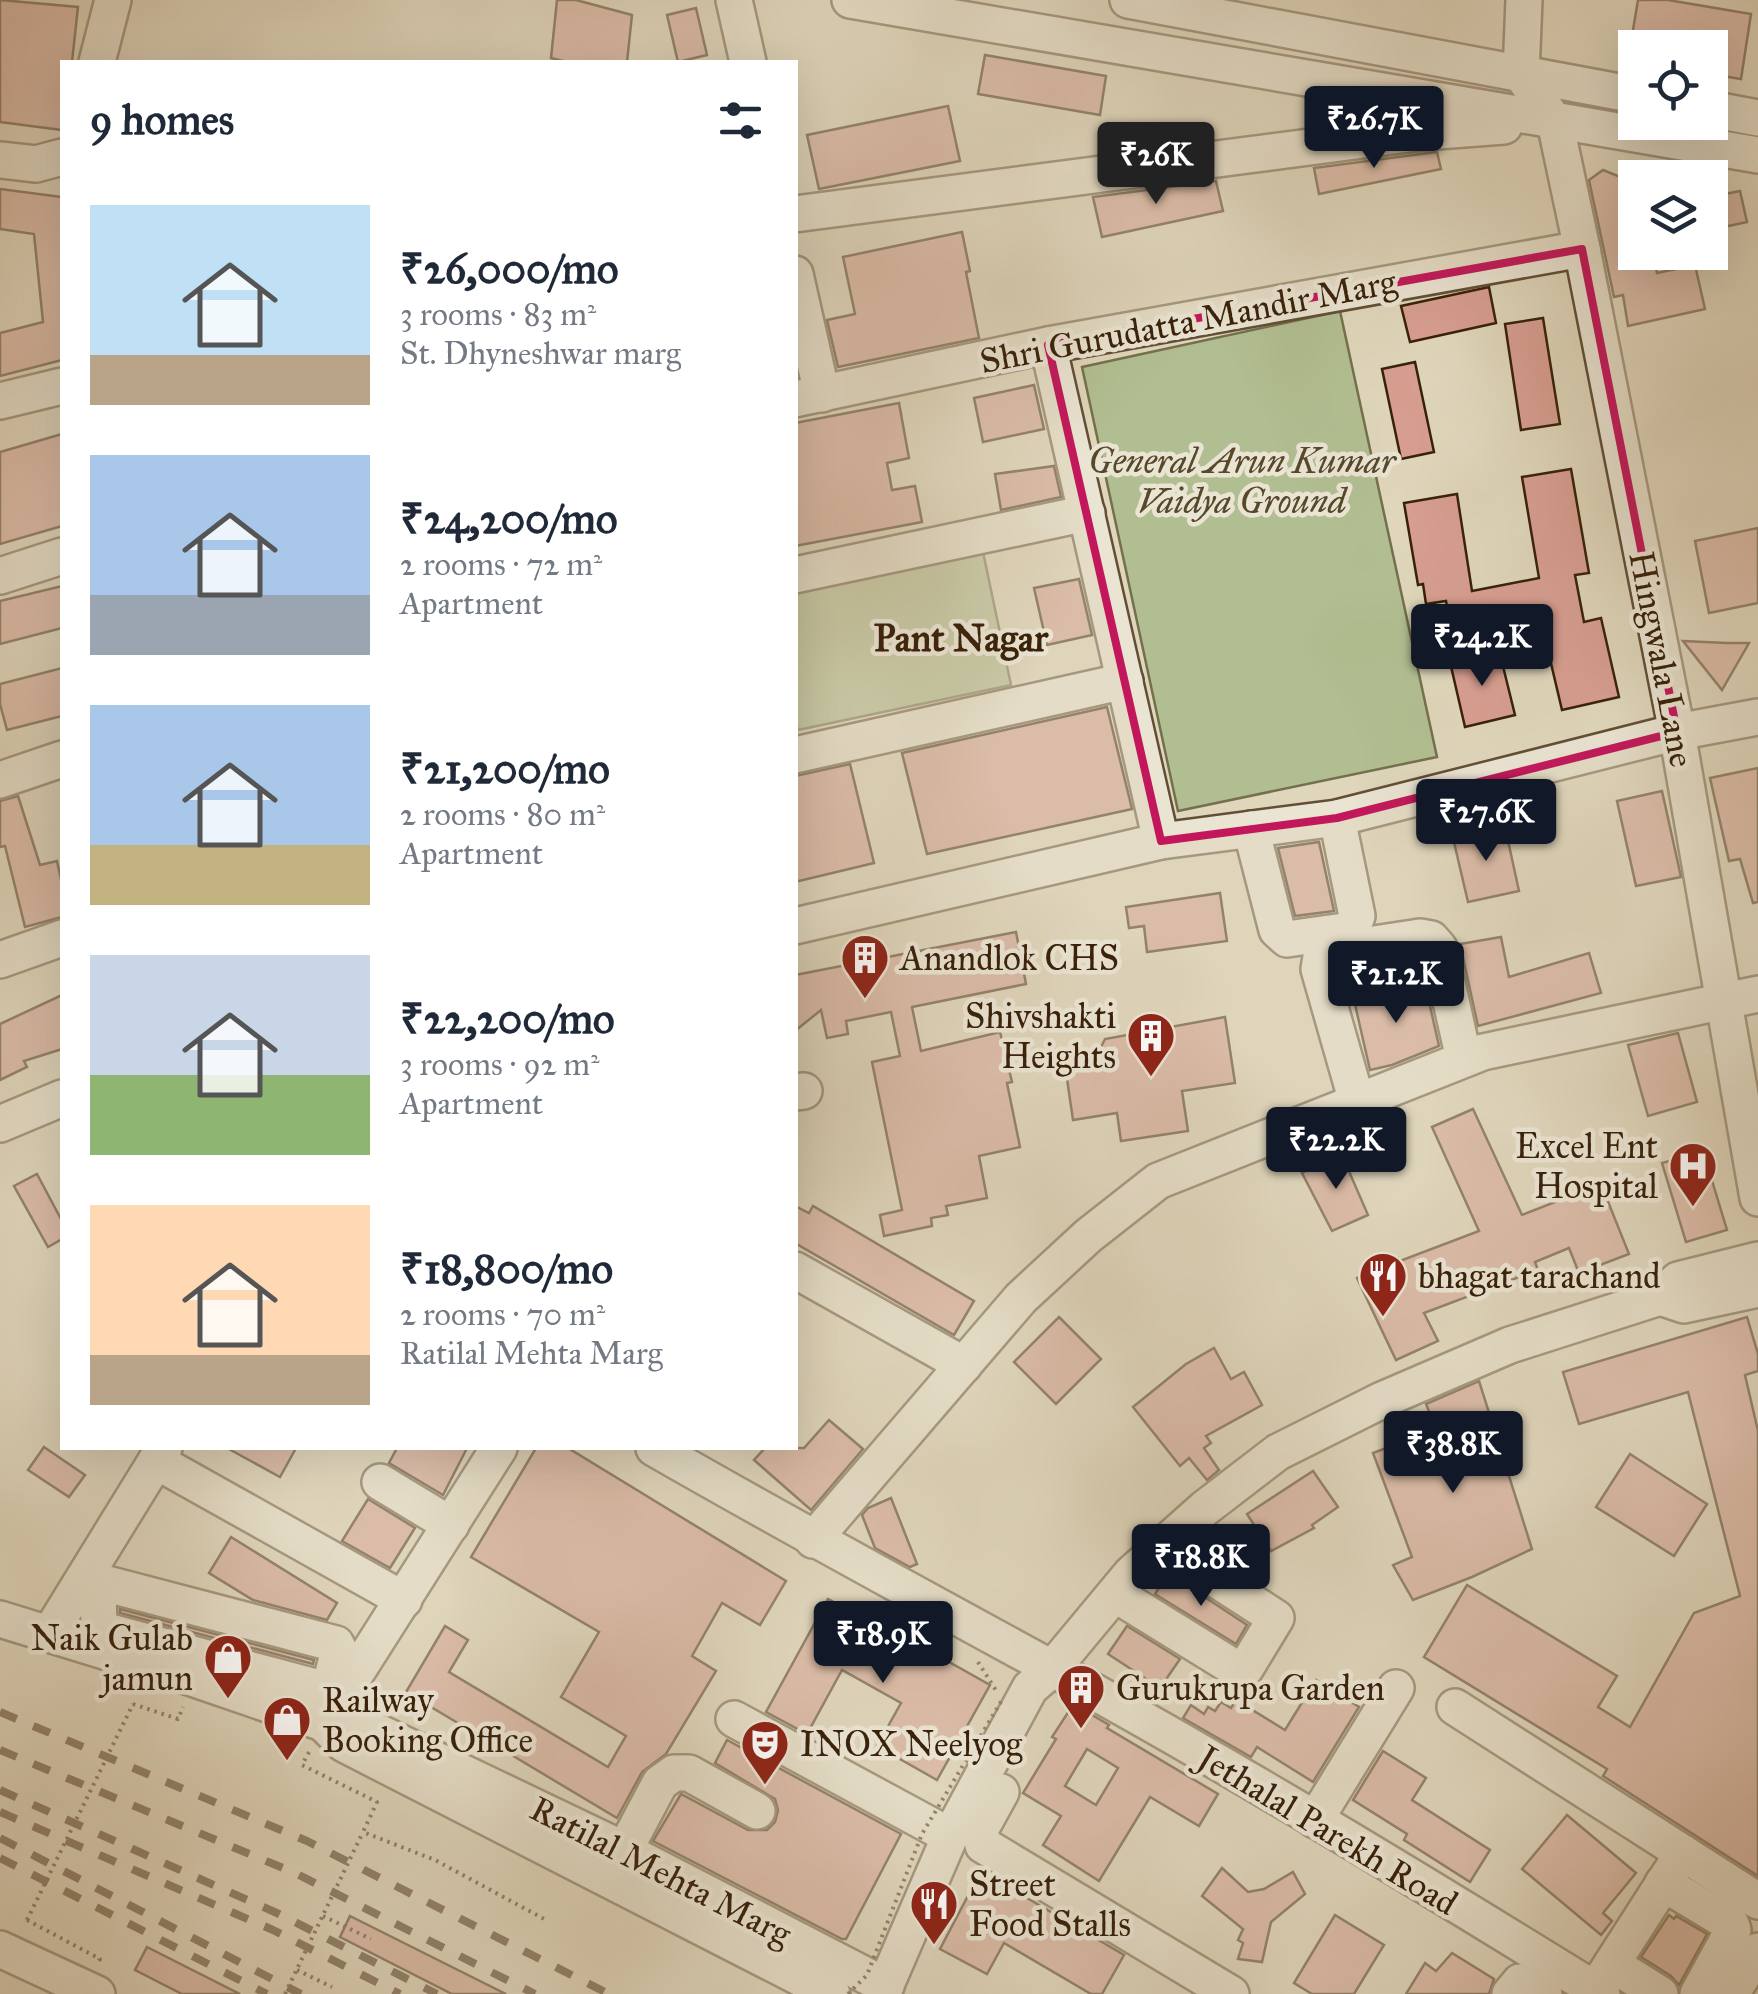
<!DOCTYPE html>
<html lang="en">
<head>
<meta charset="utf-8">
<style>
  body { margin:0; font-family:"IM FELL Great Primer",serif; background:#f6f6f7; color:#1f2937; height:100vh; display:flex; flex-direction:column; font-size:38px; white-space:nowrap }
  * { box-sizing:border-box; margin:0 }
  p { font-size:32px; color:#747a83 }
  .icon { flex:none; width:55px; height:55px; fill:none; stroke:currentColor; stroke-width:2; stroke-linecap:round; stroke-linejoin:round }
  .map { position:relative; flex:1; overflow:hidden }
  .side { position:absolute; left:60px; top:60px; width:738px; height:1390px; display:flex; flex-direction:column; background:#fff; border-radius:0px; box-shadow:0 10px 40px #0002 }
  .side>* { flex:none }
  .buttons { position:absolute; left:1618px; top:30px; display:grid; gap:20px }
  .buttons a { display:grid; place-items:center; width:110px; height:110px; border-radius:0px; background:#fff; box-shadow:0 10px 40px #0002; font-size:50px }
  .price { position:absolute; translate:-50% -85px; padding:0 22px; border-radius:10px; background:#111827; color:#fff; font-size:32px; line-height:65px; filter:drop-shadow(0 2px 5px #0008) }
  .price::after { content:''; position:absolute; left:50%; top:60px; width:30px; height:22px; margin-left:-15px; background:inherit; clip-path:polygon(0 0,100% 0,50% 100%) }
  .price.on { background:#222; color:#fff }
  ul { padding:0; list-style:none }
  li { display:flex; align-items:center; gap:30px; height:250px; padding:0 30px }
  li span { display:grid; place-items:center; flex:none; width:280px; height:200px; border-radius:0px; color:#555 }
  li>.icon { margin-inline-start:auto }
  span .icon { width:120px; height:120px; fill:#fffc; stroke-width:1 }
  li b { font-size:42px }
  h2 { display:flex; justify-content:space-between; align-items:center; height:120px; padding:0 30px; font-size:42px }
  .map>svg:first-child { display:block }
  .green { fill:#b1be91; stroke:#74704d; stroke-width:2.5 }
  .building { fill:#d79e91; stroke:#382109; stroke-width:2.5; fill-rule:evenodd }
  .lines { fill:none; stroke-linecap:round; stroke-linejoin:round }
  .minor-casing { stroke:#624e36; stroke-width:40 }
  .path { stroke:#382109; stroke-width:4; stroke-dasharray:2.5 5; stroke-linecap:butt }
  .minor { stroke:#eae4d3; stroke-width:35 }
  .rail { stroke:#382109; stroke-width:8; stroke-dasharray:18 18; stroke-linecap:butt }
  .path-bridge { stroke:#382109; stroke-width:4; stroke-dasharray:2.5 5; stroke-linecap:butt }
  .marked { fill:none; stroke:#c2185b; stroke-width:8; stroke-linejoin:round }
  .labels { text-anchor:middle; stroke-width:9; stroke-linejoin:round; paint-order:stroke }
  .street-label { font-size:35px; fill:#382109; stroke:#eae4d3 }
  .park-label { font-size:35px; font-style:italic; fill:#56482b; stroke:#eae4d3 }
  .poi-label { font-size:35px; fill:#382109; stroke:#eae4d3; text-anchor:start }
  .neighbourhood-label { font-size:38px; font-weight:bold; fill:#382109; stroke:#eae4d3 }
</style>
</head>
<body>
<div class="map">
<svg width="1758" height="1994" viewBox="0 0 1758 1994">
  <rect width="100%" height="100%" fill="#dfd6bb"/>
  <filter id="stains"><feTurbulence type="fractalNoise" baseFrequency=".002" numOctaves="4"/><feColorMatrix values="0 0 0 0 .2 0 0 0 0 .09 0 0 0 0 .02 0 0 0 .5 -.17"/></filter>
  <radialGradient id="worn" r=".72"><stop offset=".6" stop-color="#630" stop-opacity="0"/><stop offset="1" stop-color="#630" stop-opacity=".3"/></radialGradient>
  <!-- green -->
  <g class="green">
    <polygon points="1340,311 1437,757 1178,811 1082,367"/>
    <polygon points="983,552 1011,685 798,730 795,716 795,590"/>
  </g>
  <!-- building -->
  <g class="building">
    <polygon points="0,0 78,7 72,62 62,62 62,130 0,122"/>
    <polygon points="557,0 576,0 632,15 627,62 567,62 551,58"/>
    <polygon points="1638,0 1668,0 1751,14 1741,79 1710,74 1710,48 1630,48"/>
    <polygon points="696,8 707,55 678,62 667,15"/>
    <polygon points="985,55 1106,76 1100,115 978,94"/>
    <polygon points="948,106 960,161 819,189 807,135"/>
    <polygon points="1437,152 1441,169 1319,194 1314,168"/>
    <polygon points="1603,170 1625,179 1635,177 1635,252 1653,252 1657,273 1695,265 1705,309 1628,326 1623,295 1614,297 1589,180"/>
    <polygon points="1216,181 1223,211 1102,237 1093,197"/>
    <polygon points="0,189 62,197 62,360 0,376 0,333 43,322 34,234 0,229"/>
    <polygon points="1740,191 1747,222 1710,230 1710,197"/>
    <polygon points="962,232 970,271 966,272 979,338 838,367 827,320 855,314 843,257"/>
    <polygon points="1489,287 1496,323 1410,342 1401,306"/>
    <polygon points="1543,318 1560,424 1521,430 1505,324"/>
    <polygon points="1415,362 1434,452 1401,459 1382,369"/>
    <polygon points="1034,385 1044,429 983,442 974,398"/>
    <polygon points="899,403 909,458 887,463 892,490 915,486 922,522 795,546 795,423"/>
    <polygon points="62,434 62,526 0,544 0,452"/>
    <polygon points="1054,466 1061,497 1001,510 995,474"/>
    <polygon points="1571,469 1589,573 1575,575 1584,622 1601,618 1619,697 1562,710 1541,621 1483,632 1479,611 1449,616 1446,601 1426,604 1423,584 1418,585 1404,503 1457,494 1472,591 1539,578 1522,477"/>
    <polygon points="1758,528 1758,603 1709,613 1695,541"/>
    <polygon points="1079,579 1092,635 1047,645 1034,588"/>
    <polygon points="62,586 62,628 0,644 0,601"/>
    <polygon points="1683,641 1727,643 1749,643 1722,690"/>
    <polygon points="1499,650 1515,715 1465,727 1450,662"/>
    <polygon points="62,668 62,716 7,730 0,704 0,684"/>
    <polygon points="1107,707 1132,809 927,854 902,753"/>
    <polygon points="850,764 874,863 795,882 795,776"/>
    <polygon points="1758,768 1758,902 1753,903 1740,859 1729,861 1710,778"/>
    <polygon points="1662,791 1681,877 1636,886 1617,801"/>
    <polygon points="18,796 40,865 57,861 62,884 62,917 25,927 5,846 0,847 0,801"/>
    <polygon points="1505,827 1519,891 1468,902 1453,838"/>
    <polygon points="1319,842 1334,911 1295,916 1278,848"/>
    <polygon points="1220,893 1227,941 1147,952 1144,926 1129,928 1126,907"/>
    <polygon points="1016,932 1026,984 912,1007 921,1051 1000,1032 1012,1082 1007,1083 1020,1147 979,1156 987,1198 946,1206 948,1215 931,1218 932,1226 884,1236 880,1215 902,1210 872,1062 900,1056 891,1012 846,1021 848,1034 827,1038 821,1010 795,1031 795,975"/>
    <polygon points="1501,937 1509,977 1589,953 1601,993 1478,1026 1460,944"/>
    <polygon points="1425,984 1439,1046 1392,1065 1370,1070 1354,1000"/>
    <polygon points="62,995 62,1049 24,1061 27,1067 0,1080 0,1024"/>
    <polygon points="1225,1017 1235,1083 1182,1091 1188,1131 1121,1141 1117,1113 1073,1120 1066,1072 1090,1069 1105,1039"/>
    <polygon points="1678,1033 1697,1102 1648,1116 1628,1045"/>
    <polygon points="1473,1109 1522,1215 1601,1184 1629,1254 1579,1273 1569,1248 1535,1262 1538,1270 1424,1313 1438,1341 1396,1360 1357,1278 1398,1258 1400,1261 1479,1231 1432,1127"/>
    <polygon points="1703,1151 1727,1230 1686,1242 1662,1163"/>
    <polygon points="1341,1153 1368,1215 1332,1231 1302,1173"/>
    <polygon points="37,1174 62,1221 62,1239 48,1247 14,1186"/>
    <polygon points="795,1206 809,1213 813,1206 974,1301 954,1335 795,1243"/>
    <polygon points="1059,1317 1101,1359 1056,1404 1014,1362"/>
    <polygon points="1747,1317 1758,1354 1758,1371 1745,1375 1758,1431 1758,1876 1603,1776 1607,1769 1424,1657 1467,1585 1617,1676 1598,1707 1630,1727 1694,1613 1740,1596 1688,1392 1579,1424 1563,1372"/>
    <polygon points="1214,1348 1231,1379 1244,1372 1262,1405 1206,1436 1211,1443 1204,1448 1219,1470 1207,1480 1189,1458 1180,1466 1133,1407 1186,1364"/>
    <polygon points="1479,1381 1532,1549 1472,1577 1413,1600 1393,1565 1412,1557 1373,1453 1436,1429 1426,1404"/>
    <polygon points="829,1420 863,1449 811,1510 754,1460 765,1448 804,1448"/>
    <polygon points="44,1447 85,1475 69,1497 28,1470"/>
    <polygon points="227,1448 296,1448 280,1477"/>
    <polygon points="397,1448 467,1448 443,1495 389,1463"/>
    <polygon points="536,1448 568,1448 786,1581 760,1625 722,1603 692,1656 716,1671 666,1754 642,1772 617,1818 406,1692 445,1626 468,1640 449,1672 608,1767 626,1736 561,1697 599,1632 471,1557"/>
    <polygon points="1630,1454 1707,1504 1674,1556 1596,1507"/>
    <polygon points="1313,1471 1338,1507 1312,1525 1314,1528 1271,1551 1247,1514"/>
    <polygon points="891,1498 917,1564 910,1567 875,1548 862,1515 868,1508"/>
    <polygon points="368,1499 415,1528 390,1568 342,1541"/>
    <polygon points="231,1537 337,1603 327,1620 253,1600 209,1573"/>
    <polygon points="1168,1573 1247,1625 1236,1644 1155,1594"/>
    <polygon points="828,1599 881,1628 883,1625 990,1685 937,1780 877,1746 901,1703 842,1670 807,1734 766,1712"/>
    <polygon points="120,1609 314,1660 313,1664 120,1613"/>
    <polygon points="1127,1626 1180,1659 1160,1688 1108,1654"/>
    <polygon points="1316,1680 1359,1707 1313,1782 1257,1747 1251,1757 1183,1718 1191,1705 1204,1714 1208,1707 1215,1711 1221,1702 1231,1708 1236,1700 1285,1730"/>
    <path d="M1080,1708l29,17 -2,3 111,66 -19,32 -49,-29 -51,84 -56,-36 18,-29 -38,-23 33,-54 -4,-2 17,-26 6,4zM1087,1749l31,19 -22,37 -31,-19z"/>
    <polygon points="727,1740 901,1834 846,1939 842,1939 653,1841 681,1794 748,1830 767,1830 775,1822 778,1810 775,1799 715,1763"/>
    <polygon points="1383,1751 1426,1778 1412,1800 1490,1850 1470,1882 1404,1840 1407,1834 1353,1800"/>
    <polygon points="1567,1815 1636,1873 1603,1913 1612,1921 1601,1935 1522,1869"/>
    <polygon points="1222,1868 1248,1892 1264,1889 1293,1872 1305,1894 1271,1922 1262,1962 1238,1959 1243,1943 1238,1940 1243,1929 1202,1896"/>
    <polygon points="981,1871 1124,1955 1102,1994 1091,1994 1004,1943 987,1974 940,1949"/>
    <polygon points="1335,1915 1384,1945 1354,1994 1312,1994 1294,1983"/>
    <polygon points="1669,1915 1674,1919 1676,1916 1707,1934 1679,1985 1671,1976 1641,1957"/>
    <polygon points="350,1916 506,1994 452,1994 340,1937"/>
    <polygon points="147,1947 240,1994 182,1994 135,1970"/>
    <polygon points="1452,1953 1494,1979 1489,1994 1406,1994 1425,1963 1436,1971"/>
  </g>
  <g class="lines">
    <!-- minor casing -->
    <g class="minor-casing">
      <g id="minor">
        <polyline points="734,0 748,62"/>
        <polyline points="850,0 1758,155"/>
        <polyline points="1128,0 1635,95"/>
        <polyline points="1524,0 1521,74 1555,122 1582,249 1677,732 1758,1198"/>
        <polyline points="97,62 113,0"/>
        <polyline points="1710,109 1758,118"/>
        <polyline points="0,160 36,164 62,157"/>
        <polyline points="795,214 1424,132 1504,126"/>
        <polyline points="795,274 822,394"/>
        <polyline points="1048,345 1161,841"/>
        <polyline points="795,399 1048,345 1582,249"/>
        <polyline points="0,401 62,386"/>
        <polyline points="795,575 1087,513"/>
        <polyline points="0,576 62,556"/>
        <polyline points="795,755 1125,681"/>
        <polyline points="0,780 62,759"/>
        <polyline points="1251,829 1277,930 1287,939 1344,931 1353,926 1357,916 1337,818"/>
        <polyline points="795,926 1161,841 1337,818 1677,732 1758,717"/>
        <polyline points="0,960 62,938"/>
        <polyline points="795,1092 804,1091"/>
        <polyline points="1357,1102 1319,969 1321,957 1328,951 1420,937 1431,939 1439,948 1464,1059"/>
        <polyline points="0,1124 62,1098"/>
        <polyline points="795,1270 964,1365"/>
        <polyline points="1660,1297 1678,1280 1758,1260"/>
        <path d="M654,1448c132,76 265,148 399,221 186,102 368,213 549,325"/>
        <polyline points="156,1461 404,1600"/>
        <polyline points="380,1482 451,1525"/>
        <polyline points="813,1540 1021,1298 1088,1236 1158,1181 1483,1052 1758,994"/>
        <polygon points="107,1584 336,1644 339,1650 330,1685 319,1688 99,1629 98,1588"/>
        <polyline points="1115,1594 1238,1670 1245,1669 1276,1618 1163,1545"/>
        <polyline points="0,1619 195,1679 323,1723 344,1744 832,1994"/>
        <polyline points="50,1633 164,1448"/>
        <polyline points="335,1706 499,1448"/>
        <polyline points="1455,1707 1758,1901"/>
        <polyline points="734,1719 950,1836"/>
        <polyline points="323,1723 355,1721 606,1841 886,1986"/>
        <polyline points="1001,1792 980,1830 983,1845 1231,1994"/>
        <polyline points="1315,1820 1396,1688"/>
        <polyline points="614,1870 660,1783 674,1773 689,1773 757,1811"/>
        <polyline points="1663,1883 1731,1924 1733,1930 1698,1994"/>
        <polyline points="0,1949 97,1994"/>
        <polyline points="1612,1964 1660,1994"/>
        <polyline points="1595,1990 1683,1853"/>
        <polyline points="882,1994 950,1836 1030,1688 1052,1669 1131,1574 1205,1508 1278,1452 1382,1400 1510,1345 1660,1297 1684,1305 1758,1289"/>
        <polyline points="1510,1994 1520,1982 1544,1994"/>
        <polyline points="1731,1994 1758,1951"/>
      </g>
    </g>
    <!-- path -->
    <g class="path">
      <polyline points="978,1662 997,1692"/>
      <polyline points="133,1704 178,1719 183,1707"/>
      <polyline points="309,1752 302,1765 377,1802 363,1832 435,1860 546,1920"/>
      <polyline points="323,1916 371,1939"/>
      <polyline points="27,1920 100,1959 98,1962"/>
      <polyline points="297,1970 332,1987"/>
    </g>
    <!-- minor -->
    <use href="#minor" class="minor"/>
    <!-- rail -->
    <g class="rail">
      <polyline points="0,1712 307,1841 609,1994"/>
      <polyline points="0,1750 295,1873 535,1994"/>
      <polyline points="0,1790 279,1914 437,1994"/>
      <polyline points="0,1812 273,1930 400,1994"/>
      <polyline points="0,1838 301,1994"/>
      <polyline points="0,1858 267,1994"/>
    </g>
    <!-- path-bridge -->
    <g class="path-bridge">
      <polyline points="27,1920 133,1704"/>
      <polyline points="285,1994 363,1832"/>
      <polyline points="848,1994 867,1975 922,1834 1002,1700"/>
    </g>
  </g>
  <!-- marked area -->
  <path d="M0 0H1758V1994H0ZM1582,249l95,483 -340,86 -176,23 -113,-496z" fill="#dfd6bb" fill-opacity=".55" fill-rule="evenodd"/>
  <path class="marked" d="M1582,249l95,483 -340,86 -176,23 -113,-496z"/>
  <!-- icons -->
  <defs>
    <g id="building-pin" transform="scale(2.5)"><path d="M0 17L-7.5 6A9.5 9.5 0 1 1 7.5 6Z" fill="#8f2418" stroke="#eae4d3"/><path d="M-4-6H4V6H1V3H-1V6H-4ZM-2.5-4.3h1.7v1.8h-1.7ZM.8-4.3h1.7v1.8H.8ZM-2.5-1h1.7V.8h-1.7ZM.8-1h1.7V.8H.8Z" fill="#fff"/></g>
    <g id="hospital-pin" transform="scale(2.5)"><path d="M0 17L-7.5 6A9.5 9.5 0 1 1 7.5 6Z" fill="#8f2418" stroke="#eae4d3"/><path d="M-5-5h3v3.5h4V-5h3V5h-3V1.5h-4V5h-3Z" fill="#fff"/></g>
    <g id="restaurant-pin" transform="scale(2.5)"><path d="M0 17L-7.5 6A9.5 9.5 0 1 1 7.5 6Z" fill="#8f2418" stroke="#eae4d3"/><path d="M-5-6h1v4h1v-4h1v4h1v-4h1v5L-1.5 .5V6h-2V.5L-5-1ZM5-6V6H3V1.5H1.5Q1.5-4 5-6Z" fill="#fff"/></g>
    <g id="shop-pin" transform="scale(2.5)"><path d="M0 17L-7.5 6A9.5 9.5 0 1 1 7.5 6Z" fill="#8f2418" stroke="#eae4d3"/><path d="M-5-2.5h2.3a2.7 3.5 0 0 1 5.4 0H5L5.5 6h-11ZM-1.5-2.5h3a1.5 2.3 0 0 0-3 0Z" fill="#fff"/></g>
    <g id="theatre-pin" transform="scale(2.5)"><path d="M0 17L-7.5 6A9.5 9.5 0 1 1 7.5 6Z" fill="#8f2418" stroke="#eae4d3"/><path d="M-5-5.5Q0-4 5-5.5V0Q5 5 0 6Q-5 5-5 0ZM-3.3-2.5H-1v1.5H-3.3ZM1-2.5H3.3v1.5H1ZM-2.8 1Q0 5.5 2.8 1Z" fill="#fff"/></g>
  </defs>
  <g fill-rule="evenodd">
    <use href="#building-pin" x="865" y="958"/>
    <use href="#building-pin" x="1151" y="1036"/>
    <use href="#hospital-pin" x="1693" y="1166"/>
    <use href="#restaurant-pin" x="1383" y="1276"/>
    <use href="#shop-pin" x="228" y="1658"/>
    <use href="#building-pin" x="1081" y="1688"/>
    <use href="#shop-pin" x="287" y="1720"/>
    <use href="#theatre-pin" x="765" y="1744"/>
    <use href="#restaurant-pin" x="934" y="1904"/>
  </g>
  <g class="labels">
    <!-- street labels -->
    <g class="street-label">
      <text transform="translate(1188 321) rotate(-11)" y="12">Shri Gurudatta Mandir Marg</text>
      <text transform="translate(1662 659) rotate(79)" y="12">Hingwala Lane</text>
      <text transform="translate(1328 1830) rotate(31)" y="12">Jethalal Parekh Road</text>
      <text transform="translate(661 1871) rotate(27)" y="12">Ratilal Mehta Marg</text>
    </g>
    <!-- park labels -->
    <g class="park-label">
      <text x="1242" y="473">General Arun Kumar<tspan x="1242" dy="40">Vaidya Ground</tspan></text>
    </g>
    <!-- poi labels -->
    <g class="poi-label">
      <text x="900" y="970">Anandlok CHS</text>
      <text x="1116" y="1028" text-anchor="end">Shivshakti<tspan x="1116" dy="40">Heights</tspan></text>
      <text x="1658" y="1158" text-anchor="end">Excel Ent<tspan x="1658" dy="40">Hospital</tspan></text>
      <text x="1418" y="1288">bhagat tarachand</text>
      <text x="193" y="1650" text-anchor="end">Naik Gulab<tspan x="193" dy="40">jamun</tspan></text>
      <text x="1116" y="1700">Gurukrupa Garden</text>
      <text x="322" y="1712">Railway<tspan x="322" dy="40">Booking Office</tspan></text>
      <text x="800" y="1756">INOX Neelyog</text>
      <text x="969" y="1896">Street<tspan x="969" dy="40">Food Stalls</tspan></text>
    </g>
    <!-- neighbourhood labels -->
    <g class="neighbourhood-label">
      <text x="961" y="651">Pant Nagar</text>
    </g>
  </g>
  <rect width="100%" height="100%" filter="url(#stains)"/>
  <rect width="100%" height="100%" fill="url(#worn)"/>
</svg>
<div class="buttons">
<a><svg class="icon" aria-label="locate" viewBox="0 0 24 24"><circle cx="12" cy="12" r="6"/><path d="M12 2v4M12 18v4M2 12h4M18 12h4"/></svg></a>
<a><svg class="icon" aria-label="layers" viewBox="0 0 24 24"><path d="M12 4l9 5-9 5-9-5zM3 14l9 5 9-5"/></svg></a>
</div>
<b class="price" style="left:1374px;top:171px">₹26.7K</b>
<b class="price on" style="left:1156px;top:207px">₹26K</b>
<b class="price" style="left:1482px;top:689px">₹24.2K</b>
<b class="price" style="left:1486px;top:864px">₹27.6K</b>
<b class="price" style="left:1396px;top:1026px">₹21.2K</b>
<b class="price" style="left:1336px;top:1192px">₹22.2K</b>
<b class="price" style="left:1453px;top:1496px">₹38.8K</b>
<b class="price" style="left:1201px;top:1609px">₹18.8K</b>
<b class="price" style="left:883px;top:1686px">₹18.9K</b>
<section class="side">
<h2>9 homes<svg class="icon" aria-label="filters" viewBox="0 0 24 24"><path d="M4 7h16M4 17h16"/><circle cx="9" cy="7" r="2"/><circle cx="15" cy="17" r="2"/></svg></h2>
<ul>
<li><span style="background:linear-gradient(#bfe0f5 75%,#b9a48a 0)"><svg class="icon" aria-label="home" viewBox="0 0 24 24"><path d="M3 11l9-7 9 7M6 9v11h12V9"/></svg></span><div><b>₹26,000/mo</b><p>3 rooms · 83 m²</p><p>St. Dhyneshwar marg</p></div></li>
<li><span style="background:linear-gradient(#a9c7e8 70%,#9aa5b1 0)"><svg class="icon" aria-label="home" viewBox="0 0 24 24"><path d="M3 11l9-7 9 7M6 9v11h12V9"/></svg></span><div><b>₹24,200/mo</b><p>2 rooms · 72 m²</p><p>Apartment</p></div></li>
<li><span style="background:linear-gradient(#a9c7e8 70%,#c2b280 0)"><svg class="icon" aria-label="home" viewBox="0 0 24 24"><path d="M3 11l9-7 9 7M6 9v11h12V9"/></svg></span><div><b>₹21,200/mo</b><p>2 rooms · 80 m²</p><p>Apartment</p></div></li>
<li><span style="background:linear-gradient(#c9d6e8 60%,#8fb573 0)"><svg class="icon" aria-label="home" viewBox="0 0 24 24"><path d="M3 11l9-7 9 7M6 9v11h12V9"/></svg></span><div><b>₹22,200/mo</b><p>3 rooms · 92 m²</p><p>Apartment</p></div></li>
<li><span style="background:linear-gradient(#ffd9b3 75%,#b9a48a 0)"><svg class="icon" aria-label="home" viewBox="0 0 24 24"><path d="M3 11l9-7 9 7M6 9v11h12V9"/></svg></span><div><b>₹18,800/mo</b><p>2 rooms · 70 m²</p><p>Ratilal Mehta Marg</p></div></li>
</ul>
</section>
</div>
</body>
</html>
